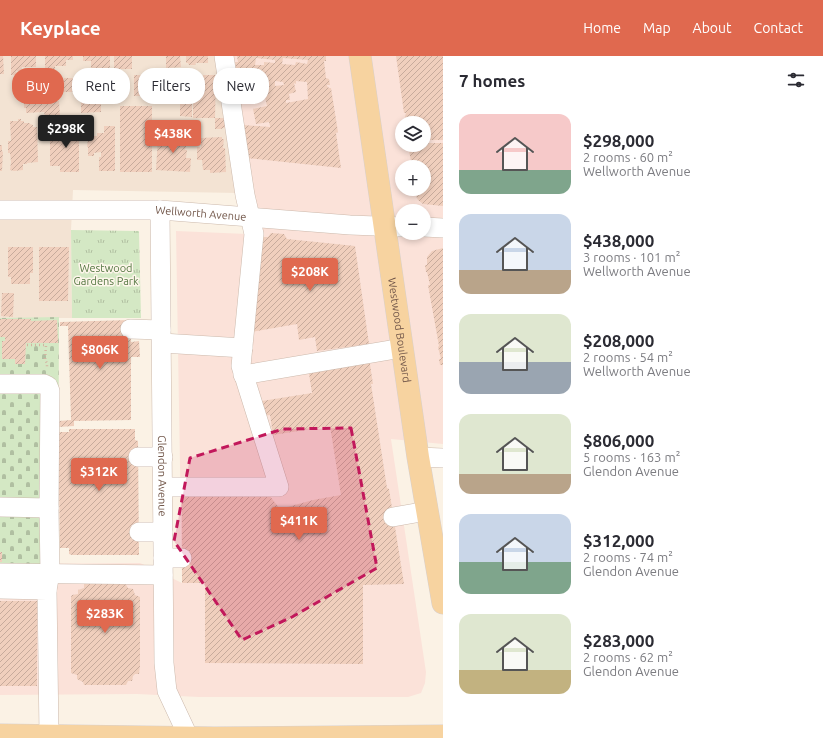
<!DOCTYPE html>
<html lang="en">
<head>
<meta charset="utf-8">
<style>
  body { margin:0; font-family:Ubuntu,sans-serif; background:#f2f2f3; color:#2b2b33; height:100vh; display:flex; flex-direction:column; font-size:15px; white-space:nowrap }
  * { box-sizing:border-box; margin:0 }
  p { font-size:13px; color:#7c7c81 }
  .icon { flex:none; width:22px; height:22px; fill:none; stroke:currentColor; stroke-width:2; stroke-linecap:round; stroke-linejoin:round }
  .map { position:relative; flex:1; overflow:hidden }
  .sheet { display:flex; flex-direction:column; background:#fff; width:380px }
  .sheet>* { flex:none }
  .guide { position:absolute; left:12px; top:12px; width:371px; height:36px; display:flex; gap:8px }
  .fabs { position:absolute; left:395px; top:60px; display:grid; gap:8px }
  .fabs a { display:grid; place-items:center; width:36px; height:36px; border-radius:50%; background:#fff; box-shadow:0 2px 6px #0003; font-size:20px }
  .price { position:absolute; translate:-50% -34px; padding:0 9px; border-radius:4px; background:#e0694f; color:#fff; font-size:13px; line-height:26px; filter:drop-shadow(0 1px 2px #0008) }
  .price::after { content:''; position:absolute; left:50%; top:24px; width:12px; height:9px; margin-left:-6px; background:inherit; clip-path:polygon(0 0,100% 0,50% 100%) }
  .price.on { background:#222; color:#fff }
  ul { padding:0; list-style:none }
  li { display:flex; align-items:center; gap:12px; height:100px; padding:0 16px }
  li span { display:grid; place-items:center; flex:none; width:112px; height:80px; border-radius:12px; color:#555 }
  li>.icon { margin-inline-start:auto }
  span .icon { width:48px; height:48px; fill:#fffc; stroke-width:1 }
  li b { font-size:17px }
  h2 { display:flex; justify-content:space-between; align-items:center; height:48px; padding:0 16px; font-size:17px }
  .tag { padding:0 14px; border-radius:16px; background:#fff; box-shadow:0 2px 6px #0003; font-size:14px; line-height:36px }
  .tag.on { background:#e0694f; color:#fff }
  header { display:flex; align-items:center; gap:24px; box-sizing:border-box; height:56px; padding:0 20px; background:#e0694f; color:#fff }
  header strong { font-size:19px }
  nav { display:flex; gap:22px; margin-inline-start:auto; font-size:14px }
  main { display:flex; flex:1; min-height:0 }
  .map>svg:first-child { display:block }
  .residential { fill:#f3e3d3 }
  .commercial { fill:#fbe2d9; fill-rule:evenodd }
  .grass { fill:url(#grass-tufts) }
  .cemetery { fill:url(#cemetery-stones) }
  .building { fill:url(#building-hatch); fill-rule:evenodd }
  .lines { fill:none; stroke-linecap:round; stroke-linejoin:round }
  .minor-casing { stroke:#ccb9ac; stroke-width:20 }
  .major-casing { stroke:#d8d0cd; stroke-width:23 }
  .path { stroke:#d4b3a1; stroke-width:2.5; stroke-dasharray:1 3; stroke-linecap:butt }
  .minor { stroke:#fff; stroke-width:19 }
  .major { stroke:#f7d3a0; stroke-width:22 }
  .marked { fill:#c2185b; fill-opacity:0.2; stroke:#c2185b; stroke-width:3; stroke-dasharray:8 5; stroke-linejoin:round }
  .labels { text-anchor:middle; stroke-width:3; stroke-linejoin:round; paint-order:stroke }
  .street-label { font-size:11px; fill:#73584b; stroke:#fef6eb }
  .park-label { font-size:11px; fill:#557843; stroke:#fef6eb }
</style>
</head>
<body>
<header>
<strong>Keyplace</strong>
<nav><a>Home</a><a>Map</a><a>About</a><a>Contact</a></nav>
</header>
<main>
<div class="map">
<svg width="443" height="682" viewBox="0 0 443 682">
  <defs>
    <pattern id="grass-tufts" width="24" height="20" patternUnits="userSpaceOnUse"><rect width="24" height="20" fill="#d4e8c4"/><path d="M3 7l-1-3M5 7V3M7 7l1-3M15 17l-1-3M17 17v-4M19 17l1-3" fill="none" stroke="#b0bfa1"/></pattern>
    <pattern id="cemetery-stones" width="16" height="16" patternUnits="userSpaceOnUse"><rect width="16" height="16" fill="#d4e8c4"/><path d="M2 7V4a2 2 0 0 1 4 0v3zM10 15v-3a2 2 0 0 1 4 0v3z" fill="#b0bfa1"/></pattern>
    <pattern id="building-hatch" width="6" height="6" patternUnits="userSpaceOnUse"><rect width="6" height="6" fill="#f0cfbd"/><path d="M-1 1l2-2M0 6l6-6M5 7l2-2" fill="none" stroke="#c7ab9c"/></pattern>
  </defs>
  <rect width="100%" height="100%" fill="#fbf2e5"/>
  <!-- residential -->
  <polygon class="residential" points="0,0 217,0 238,137 73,134 71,174 72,262 0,262"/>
  <!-- commercial -->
  <path class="commercial" d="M217,0h226v388l-52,-5 35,233 -1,11 -4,10 -13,4h-209l-62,-3 -137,1v-131l140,-1 42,20 -6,-352 71,3zM402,67h22v22h-22zM402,111h22v22h-22zM402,155h22v22h-22z"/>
  <!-- grass -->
  <polygon class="grass" points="71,174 139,175 141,262 72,262"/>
  <!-- cemetery -->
  <polygon class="cemetery" points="59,261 58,508 0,508 0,262"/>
  <!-- building -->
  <g class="building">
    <polygon points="0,0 3,0 4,18 0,18"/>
    <polygon points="11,0 36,0 36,11 22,11 21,15 16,15 16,19 11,19"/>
    <polygon points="45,0 73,0 73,4 66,4 66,10 55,10 55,15 45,14"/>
    <polygon points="83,0 110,0 110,17 91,16 91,5 83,5"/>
    <rect x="114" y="0" width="18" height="13"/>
    <polygon points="166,0 180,0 181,11 166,12"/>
    <polygon points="186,0 208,0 208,7 196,7 195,9 189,9 188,7 186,7"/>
    <path d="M237,0h89v5h-2l2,17 3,1 1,6h-3v1l2,2h2l7,44 -2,1 5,35 -94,-10 -4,-33 27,2v-1l-1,-4 -13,2 -3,-15 14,-3 -2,-9 -23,-2 2,-11h4l1,-5 -8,-1 -2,-10 -3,1 -1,-7h3zM256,2l19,2v3l-11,-1v3h-9zM283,2l25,2 -1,4 -11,-2 -1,3 -13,-1zM275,25l8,1 1,3 -9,1zM296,25l11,1 1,17 -22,4v-3h4l-1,-6 7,-2 -2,-9 2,1z"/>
    <polygon points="396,0 443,0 443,84 424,84 424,67 406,67 405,61 406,57 404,57"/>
    <polygon points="148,15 162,15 162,27 148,28 148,40 145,40 145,36 140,36 140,40 134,40 134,19 148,19"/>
    <polygon points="203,19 216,19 215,62 193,62 193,40 188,40 188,28 199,28 199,27 202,27 203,28"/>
    <rect x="64" y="22" width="13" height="14"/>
    <polygon points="98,22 99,37 82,37 82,23"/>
    <rect x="31" y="26" width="11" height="13"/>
    <polygon points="27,41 44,41 45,45 59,45 60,60 45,60 44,56 26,57 26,52 24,52 24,45 27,45"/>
    <polygon points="81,41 101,41 101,56 81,57"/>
    <polygon points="180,45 192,45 192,61 180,60"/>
    <rect x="120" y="50" width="32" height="66"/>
    <polygon points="215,62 224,62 226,70 225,71 221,73 215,73"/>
    <polygon points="18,63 21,63 21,65 24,65 24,67 30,67 30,68 33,69 33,71 37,71 38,106 27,107 27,108 23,108 23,114 14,115 10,114 11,106 10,97 8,97 8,85 11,85 10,65 18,65"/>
    <polygon points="67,66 79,66 79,116 60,116 60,110 50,110 50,78 63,78 63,85 67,85"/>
    <polygon points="104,70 115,70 115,115 99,115 99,101 101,101 101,96 94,97 94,100 88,100 88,91 87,91 88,84 87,84 87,81 88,81 89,78 94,78 94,80 97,80 97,77 104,77"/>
    <polygon points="178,71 185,72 185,83 187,83 185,89 186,90 185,94 187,94 186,102 191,102 190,116 156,114 158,81 178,82"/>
    <polygon points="222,81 222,83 224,83 223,92 225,92 226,116 210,117 210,114 203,114 202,104 197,104 197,91 200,91 201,92 201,82"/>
    <polygon points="424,87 443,87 443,150 423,148 418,144 416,140 415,133 424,133 424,111 412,111 408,89 424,89"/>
    <polygon points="0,89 2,89 2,96 3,95 2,115 0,115"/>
    <polygon points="271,177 284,178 287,183 355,190 369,288 317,295 315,281 299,284 297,268 251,276 260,181 268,181"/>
    <polygon points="8,191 33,191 33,217 30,217 30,228 11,228 11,221 8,221"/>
    <polygon points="39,191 69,191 68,245 39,245"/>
    <polygon points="443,192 443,309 440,309 439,303 441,303 438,291 439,290 428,229 430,229 427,216 426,216 425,209 427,209 427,201 432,195"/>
    <polygon points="2,237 14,237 13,261 1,260"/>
    <polygon points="0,263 31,263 31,265 57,264 58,287 26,287 25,308 15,308 15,303 2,303 2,285 5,285 5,281 0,281"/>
    <polygon points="130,264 131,286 139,285 140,301 131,301 131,364 74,365 74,370 59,371 59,365 71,364 68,270 60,270 60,266"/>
    <polygon points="369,302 373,328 371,328 387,432 389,433 404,528 363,529 363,608 205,607 205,527 182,527 182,439 269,439 280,453 313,444 341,439 330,370 273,379 270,359 264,360 262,345 312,337 308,311"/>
    <polygon points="69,373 135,373 135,384 138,385 139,499 72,499 69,498 69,492 60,492 58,376 69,376"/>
    <rect x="0" y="496" width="2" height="10"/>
    <polygon points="86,527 125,527 128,532 133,533 135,539 140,541 140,610 139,618 135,618 133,620 132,625 128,625 126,629 84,629 83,626 77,623 77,619 71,617 71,541 72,539 78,538 78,534 84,532 84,528"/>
    <rect x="0" y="545" width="37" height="85"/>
  </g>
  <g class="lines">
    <!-- minor casing -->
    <g class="minor-casing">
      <g id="minor">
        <path id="s1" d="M0,154h160l190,15 52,2"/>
        <path id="s2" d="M160,154l4,453 3,28 22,47"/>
        <polyline points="424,171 443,172"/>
        <polyline points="130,273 161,274"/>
        <polyline points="162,287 243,292"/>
        <polyline points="243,319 402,292"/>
        <polyline points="0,328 44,328 48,330 50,335 49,452 50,517 47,534"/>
        <polyline points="138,401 163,401"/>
        <polyline points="418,401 443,402"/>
        <polyline points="163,431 279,431 241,310 254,178 245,139 224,0"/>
        <polyline points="0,451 49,452"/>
        <polyline points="393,461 427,455"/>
        <polyline points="139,476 163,476"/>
        <polyline points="163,502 182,502"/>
        <polyline points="0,517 163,519"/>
        <polyline points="0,533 47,534 49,679"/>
      </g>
    </g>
    <!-- major casing -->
    <g class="major-casing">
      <g id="major">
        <path id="s3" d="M360,0l58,401 25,146"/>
        <polyline points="0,679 214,682 443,680"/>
      </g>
    </g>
    <!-- path -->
    <polyline class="path" points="27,289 46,289 45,304 47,307 47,312"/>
    <!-- minor -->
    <use href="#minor" class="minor"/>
    <!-- major -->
    <use href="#major" class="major"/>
  </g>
  <!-- marked area -->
  <path class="marked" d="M351,372l26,140 -85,49 -50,23 -68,-99 16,-83 93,-29z"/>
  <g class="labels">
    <!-- street labels -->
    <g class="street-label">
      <text dy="4" stroke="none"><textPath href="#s1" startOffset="201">Wellworth Avenue</textPath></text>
      <text dy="4" stroke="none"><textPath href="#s3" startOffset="277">Westwood Boulevard</textPath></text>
      <text dy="4" stroke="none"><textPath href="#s2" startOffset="266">Glendon Avenue</textPath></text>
    </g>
    <!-- park labels -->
    <g class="park-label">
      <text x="106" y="216">Westwood<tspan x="106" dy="13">Gardens Park</tspan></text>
    </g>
  </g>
</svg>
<div class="fabs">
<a><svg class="icon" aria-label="layers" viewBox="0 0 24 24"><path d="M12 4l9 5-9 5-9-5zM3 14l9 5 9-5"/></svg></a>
<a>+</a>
<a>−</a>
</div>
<b class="price on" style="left:66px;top:93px">$298K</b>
<b class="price" style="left:173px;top:98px">$438K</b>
<b class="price" style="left:310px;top:236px">$208K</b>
<b class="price" style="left:100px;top:314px">$806K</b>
<b class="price" style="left:99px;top:436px">$312K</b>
<b class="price" style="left:299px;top:485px">$411K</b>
<b class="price" style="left:105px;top:578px">$283K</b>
<div class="guide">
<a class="tag on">Buy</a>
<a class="tag">Rent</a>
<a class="tag">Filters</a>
<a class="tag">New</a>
</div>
</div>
<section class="sheet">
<h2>7 homes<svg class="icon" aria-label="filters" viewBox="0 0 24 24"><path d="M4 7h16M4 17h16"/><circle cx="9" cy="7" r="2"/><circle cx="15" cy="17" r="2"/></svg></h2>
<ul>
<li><span style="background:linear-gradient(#f6c9c9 70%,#7fa58c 0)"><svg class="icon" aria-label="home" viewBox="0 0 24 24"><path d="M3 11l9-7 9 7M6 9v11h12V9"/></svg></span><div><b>$298,000</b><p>2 rooms · 60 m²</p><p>Wellworth Avenue</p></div></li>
<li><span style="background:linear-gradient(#c9d6e8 70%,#b9a48a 0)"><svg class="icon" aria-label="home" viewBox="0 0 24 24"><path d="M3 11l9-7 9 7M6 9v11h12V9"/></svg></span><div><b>$438,000</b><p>3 rooms · 101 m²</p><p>Wellworth Avenue</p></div></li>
<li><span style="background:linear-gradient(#dfe7d0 60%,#9aa5b1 0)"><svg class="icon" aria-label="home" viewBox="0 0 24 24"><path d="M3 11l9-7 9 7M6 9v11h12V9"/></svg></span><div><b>$208,000</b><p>2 rooms · 54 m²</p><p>Wellworth Avenue</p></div></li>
<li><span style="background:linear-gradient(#dfe7d0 75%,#b9a48a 0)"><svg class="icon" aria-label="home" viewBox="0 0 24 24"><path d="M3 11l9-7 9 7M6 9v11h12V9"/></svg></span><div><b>$806,000</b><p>5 rooms · 163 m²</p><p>Glendon Avenue</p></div></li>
<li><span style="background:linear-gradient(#c9d6e8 60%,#7fa58c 0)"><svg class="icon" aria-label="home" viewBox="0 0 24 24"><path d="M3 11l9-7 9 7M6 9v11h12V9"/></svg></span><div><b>$312,000</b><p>2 rooms · 74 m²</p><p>Glendon Avenue</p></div></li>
<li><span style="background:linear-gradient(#dfe7d0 70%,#c2b280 0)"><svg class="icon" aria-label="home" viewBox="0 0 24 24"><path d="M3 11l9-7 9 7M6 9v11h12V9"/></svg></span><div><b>$283,000</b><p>2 rooms · 62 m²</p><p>Glendon Avenue</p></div></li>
</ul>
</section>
</main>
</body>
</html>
